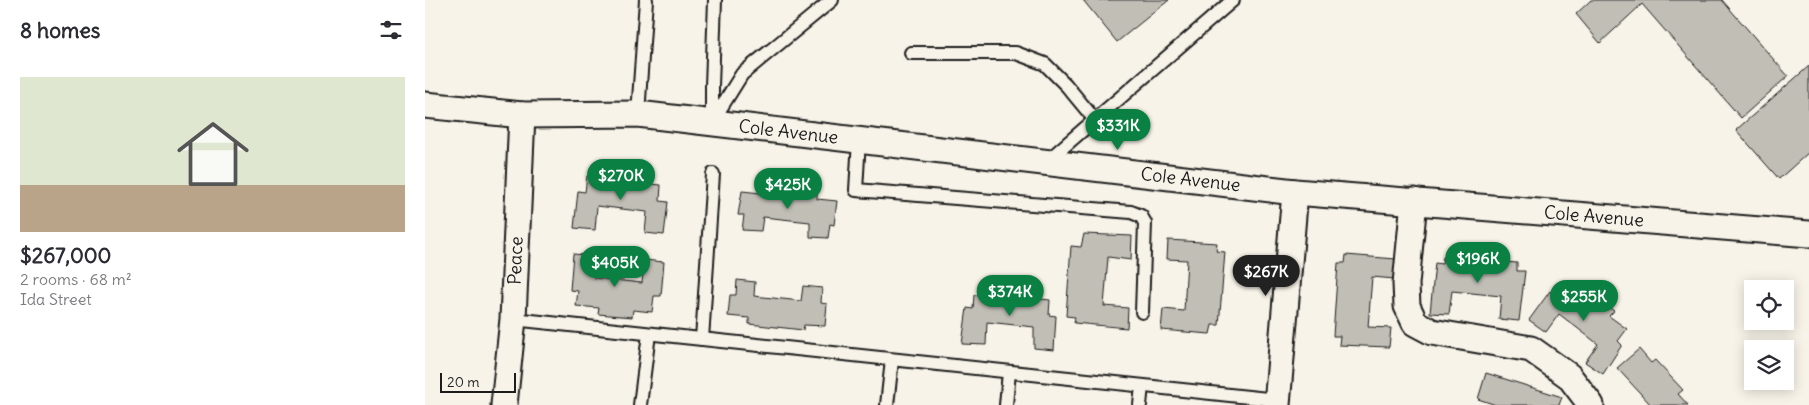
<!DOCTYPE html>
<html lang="en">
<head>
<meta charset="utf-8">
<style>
  body { margin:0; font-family:Delius,sans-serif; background:#f2f2f3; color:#2b2b33; height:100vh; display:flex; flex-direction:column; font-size:19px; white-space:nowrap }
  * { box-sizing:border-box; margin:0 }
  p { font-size:16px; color:#7c7c81 }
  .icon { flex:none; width:28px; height:28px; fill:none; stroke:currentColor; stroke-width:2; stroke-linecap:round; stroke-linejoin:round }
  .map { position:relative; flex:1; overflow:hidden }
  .sheet { display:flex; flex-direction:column; background:#fff; width:425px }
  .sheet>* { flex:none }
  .controls { position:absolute; left:1319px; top:280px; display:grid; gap:10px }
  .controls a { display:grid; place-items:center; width:50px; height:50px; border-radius:0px; background:#fff; box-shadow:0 2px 12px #0003; font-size:25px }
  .scale { position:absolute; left:15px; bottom:12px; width:76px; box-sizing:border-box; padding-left:5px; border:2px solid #1c1c1c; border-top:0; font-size:14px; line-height:18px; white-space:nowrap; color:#1c1c1c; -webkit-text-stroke:4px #f7f3e8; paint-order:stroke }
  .price { position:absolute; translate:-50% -42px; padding:0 11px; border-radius:18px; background:#0b8043; color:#fff; font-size:16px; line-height:32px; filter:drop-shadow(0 1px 2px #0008) }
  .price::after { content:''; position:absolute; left:50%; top:30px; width:15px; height:11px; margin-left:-8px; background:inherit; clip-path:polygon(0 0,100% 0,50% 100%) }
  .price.active { background:#222; color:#fff }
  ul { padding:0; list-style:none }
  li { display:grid; align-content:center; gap:10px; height:265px; padding:0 20px }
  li+li { border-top:1px solid #e1e1e2 }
  li span { display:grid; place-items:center; height:155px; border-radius:0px; color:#555 }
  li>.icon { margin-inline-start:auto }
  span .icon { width:90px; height:90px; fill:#fffc; stroke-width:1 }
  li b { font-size:21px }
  h2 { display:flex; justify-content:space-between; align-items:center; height:60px; padding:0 20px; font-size:21px }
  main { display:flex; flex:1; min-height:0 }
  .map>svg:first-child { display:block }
  .building { fill:#c0beb5; stroke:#1c1c1c }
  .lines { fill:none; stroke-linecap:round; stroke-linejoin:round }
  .service-casing { stroke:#1c1c1c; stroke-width:16 }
  .minor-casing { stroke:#1c1c1c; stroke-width:29 }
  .service { stroke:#f7f3e8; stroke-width:12 }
  .minor { stroke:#f7f3e8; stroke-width:25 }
  .labels { text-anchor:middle; stroke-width:4; stroke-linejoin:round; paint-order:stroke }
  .street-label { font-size:18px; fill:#1c1c1c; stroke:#f7f3e8 }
</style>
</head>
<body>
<main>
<section class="sheet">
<h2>8 homes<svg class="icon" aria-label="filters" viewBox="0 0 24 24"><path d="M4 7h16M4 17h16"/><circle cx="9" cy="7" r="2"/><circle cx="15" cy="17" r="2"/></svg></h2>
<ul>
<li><span style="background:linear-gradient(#dfe7d0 70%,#b9a48a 0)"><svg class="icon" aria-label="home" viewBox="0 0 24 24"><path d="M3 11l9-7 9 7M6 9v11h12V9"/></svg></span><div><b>$267,000</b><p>2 rooms · 68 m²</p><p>Ida Street</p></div></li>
</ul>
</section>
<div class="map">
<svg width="1384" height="405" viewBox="0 0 1384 405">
  <rect width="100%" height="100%" fill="#f7f3e8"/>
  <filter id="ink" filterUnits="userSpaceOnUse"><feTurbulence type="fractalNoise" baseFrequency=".02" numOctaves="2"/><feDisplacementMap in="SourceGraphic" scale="10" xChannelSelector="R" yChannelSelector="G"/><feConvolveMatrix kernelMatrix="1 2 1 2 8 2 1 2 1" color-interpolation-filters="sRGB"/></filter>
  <g filter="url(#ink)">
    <!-- building -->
    <g class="building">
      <polygon points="658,0 744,0 692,42"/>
      <polygon points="1166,0 1297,0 1363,76 1316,118 1217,4 1175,43 1151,14"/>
      <polygon points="1384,66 1384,152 1354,179 1311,130"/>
      <polygon points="182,172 218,176 218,183 236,185 235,201 243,202 239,235 220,233 222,212 172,206 170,230 149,228 153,191 160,192 162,176 182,178"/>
      <polygon points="338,188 392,194 392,199 412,201 409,225 405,224 403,238 385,237 385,222 338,217 336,231 317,230 319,215 313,215 317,191 336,193"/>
      <polygon points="659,234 707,236 706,260 683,257 679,306 703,308 702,328 649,323 650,317 641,316 646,246 656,247"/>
      <polygon points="743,240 792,243 791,251 800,252 794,325 787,325 785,334 736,330 738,309 759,311 762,260 742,259"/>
      <polygon points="148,254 171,256 169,278 217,283 219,260 239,262 236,296 229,296 227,312 208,310 207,317 173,314 174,308 151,306 153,291 145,290"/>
      <polygon points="921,255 971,259 970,279 947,277 943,327 966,328 964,347 914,345 915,336 908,336 913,263 920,263"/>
      <polygon points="1018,257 1092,263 1092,271 1100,271 1094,321 1074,319 1076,296 1027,291 1024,314 1005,313 1010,263 1017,264"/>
      <polygon points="312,280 330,282 329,296 376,301 378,286 397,288 396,303 402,304 400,326 379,325 378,330 324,324 324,318 303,316 305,295 311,295"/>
      <polygon points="1140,284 1156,295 1159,290 1189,311 1184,316 1202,329 1193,341 1197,345 1178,374 1160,362 1173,344 1134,314 1121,332 1104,320 1125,291 1130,296"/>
      <polygon points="570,288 607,293 606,298 625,300 624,315 631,316 629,350 609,348 609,327 562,322 561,345 537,344 542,308 548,309 549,295 568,295"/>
      <polygon points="1214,349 1226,363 1230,360 1258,390 1253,394 1263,405 1226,405 1192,368"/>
      <polygon points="1061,373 1137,397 1134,405 1071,405 1053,399"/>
    </g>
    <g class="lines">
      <!-- service casing -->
      <g class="service-casing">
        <g id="service">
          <polyline points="486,53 591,53 620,64 641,85 670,120"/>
          <polyline points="213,114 221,0"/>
          <polyline points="287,122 317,74 407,0"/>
          <polyline points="287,122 287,86 290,0"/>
          <polyline points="434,140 431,190 706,212 716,216 720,223 717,312"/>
          <polyline points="621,162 808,0"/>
          <polyline points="88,319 852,400"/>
          <polyline points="277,339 288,174"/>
          <polyline points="215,405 224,334"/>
          <polyline points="462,405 467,360"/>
          <polyline points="581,405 584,372"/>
          <polyline points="715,405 717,386"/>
        </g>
      </g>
      <!-- minor casing -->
      <g class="minor-casing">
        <g id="minor">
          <path id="s1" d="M0,105l97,10 116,-1 657,78 514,42"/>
          <polyline points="989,201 981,284 982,306 990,323 1007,332 1106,349 1144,376 1166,405"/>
          <path id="s2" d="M79,405l9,-86 9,-204"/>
          <polyline points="852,405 870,192"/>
        </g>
      </g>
      <!-- service -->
      <use href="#service" class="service"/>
      <!-- minor -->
      <use href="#minor" class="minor"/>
    </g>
  </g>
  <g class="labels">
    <!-- street labels -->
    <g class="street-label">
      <text dy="6" stroke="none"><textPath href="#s1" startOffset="365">Cole Avenue</textPath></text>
      <text dy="6" stroke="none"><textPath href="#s1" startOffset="770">Cole Avenue</textPath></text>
      <text dy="6" stroke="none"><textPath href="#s1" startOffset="1175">Cole Avenue</textPath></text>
      <text dy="6" stroke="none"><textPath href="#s2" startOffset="145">Peace</textPath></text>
    </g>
  </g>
</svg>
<div class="controls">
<a><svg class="icon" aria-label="locate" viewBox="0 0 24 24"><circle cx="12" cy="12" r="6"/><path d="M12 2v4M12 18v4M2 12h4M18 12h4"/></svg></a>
<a><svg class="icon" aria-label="layers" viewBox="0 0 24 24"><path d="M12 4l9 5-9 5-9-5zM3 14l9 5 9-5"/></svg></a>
</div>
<div class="scale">20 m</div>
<b class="price" style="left:693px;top:151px">$331K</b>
<b class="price" style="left:196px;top:201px">$270K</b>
<b class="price" style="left:363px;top:210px">$425K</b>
<b class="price" style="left:1053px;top:284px">$196K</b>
<b class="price" style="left:190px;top:288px">$405K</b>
<b class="price active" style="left:841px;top:297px">$267K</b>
<b class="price" style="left:585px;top:317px">$374K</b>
<b class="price" style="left:1159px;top:322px">$255K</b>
</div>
</main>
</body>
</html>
